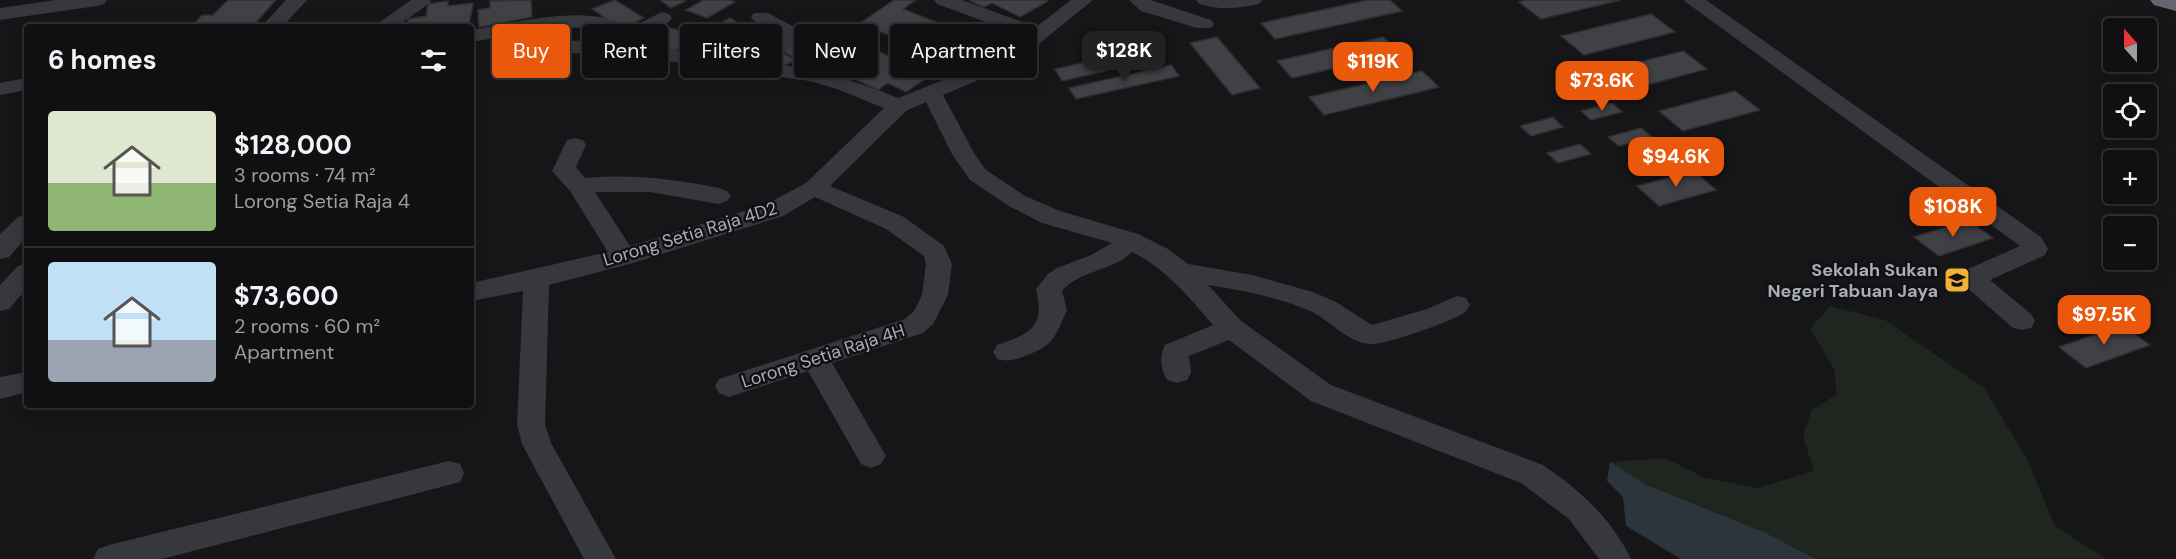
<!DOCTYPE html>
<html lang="en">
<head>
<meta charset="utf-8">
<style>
  body { margin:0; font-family:"DM Sans",sans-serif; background:#1e1e20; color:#f1f3f6; height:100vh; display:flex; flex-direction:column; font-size:22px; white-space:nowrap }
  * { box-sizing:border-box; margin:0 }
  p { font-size:20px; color:#9c9d9f }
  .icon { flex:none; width:33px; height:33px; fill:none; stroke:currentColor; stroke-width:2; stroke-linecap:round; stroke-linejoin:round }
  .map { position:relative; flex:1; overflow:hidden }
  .details { position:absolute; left:24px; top:24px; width:450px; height:384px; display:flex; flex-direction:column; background:#101012; border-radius:6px; box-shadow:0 3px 15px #0003,0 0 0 2px #303032 }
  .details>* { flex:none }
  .banner { position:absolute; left:492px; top:24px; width:570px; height:54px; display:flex; gap:12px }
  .needle { width:39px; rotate:339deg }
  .controls { position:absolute; left:2103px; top:18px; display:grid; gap:12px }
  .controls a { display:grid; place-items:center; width:54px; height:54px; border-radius:6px; background:#101012; box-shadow:0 3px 15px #0003,0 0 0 2px #303032; font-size:30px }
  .price { position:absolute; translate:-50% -51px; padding:0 14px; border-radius:12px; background:#ea580c; color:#fff; font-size:20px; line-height:39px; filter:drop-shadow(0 2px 3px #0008) }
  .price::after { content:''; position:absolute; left:50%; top:36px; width:18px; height:14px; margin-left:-9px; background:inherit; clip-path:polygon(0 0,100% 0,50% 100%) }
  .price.on { background:#222; color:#fff }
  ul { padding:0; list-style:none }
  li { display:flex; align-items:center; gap:18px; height:150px; padding:0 24px }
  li+li { border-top:2px solid #303032 }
  li span { display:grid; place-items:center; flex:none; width:168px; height:120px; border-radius:6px; color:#555 }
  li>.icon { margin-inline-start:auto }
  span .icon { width:72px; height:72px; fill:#fffc; stroke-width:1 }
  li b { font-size:26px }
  h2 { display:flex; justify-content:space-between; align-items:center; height:72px; padding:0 24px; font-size:26px }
  .chip { padding:0 21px; border-radius:6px; background:#101012; box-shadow:0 3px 15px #0003,0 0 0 2px #303032; font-size:21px; line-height:54px }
  .chip.on { background:#ea580c; color:#fff }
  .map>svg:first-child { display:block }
  .green { fill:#1e261f }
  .water { fill:#2c353c }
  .building { fill:#404145; stroke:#303034; stroke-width:1.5 }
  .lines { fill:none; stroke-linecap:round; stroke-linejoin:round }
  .minor { fill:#37383d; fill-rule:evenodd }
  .highway { fill:#63666e; fill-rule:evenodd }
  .labels { text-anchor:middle; stroke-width:5; stroke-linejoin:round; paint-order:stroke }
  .street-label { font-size:18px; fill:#a8adb8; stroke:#111113 }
  .poi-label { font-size:18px; font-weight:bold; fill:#a8adb8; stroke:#111113; text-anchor:end }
</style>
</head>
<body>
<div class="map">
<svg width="2176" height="559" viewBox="0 0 2176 559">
  <rect width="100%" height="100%" fill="#161618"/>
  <!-- green -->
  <polygon class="green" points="1830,306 1885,320 1984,388 2028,461 2055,526 2106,559 1816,559 1766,533 1647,485 1610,462 1665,458 1705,478 1757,488 1814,471 1803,436 1811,411 1837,394 1834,369 1810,329"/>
  <!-- water -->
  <polygon class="water" points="1610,462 1647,485 1766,533 1816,559 1681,559 1626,526 1623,497 1607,481"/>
  <!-- building -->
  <g class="building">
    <polygon points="228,0 276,0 252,27 191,27 202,15 213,15"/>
    <polygon points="531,0 532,17 479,27 478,10 490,8 490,1"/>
    <polygon points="615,0 644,18 619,30 613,23 592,9"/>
    <polygon points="660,0 684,0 686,1 671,8"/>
    <polygon points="703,0 731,0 735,2 707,18 686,10"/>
    <polygon points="894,0 916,0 903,9 936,22 908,42 859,24"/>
    <polygon points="972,0 1047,0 1048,1 1020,17 992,3 984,7 970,1"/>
    <polygon points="1368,0 1390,0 1402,11 1275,39 1261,23"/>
    <polygon points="1527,0 1621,0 1541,19 1519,2"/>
    <polygon points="448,1 448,6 473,3 469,26 406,27 408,19 426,16 428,4"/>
    <polygon points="1651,14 1675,32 1584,55 1561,36"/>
    <polygon points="730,18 742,25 719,37 707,30"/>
    <polygon points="758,21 767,25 763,28 772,32 760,39 743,31"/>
    <polygon points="667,27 694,34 675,51 644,46"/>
    <polygon points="946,28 992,44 971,61 924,45"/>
    <polygon points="776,34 787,41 756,56 745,49"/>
    <polygon points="812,35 827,43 797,59 782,51"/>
    <polygon points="846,37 931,75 906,92 888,83 878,90 811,58"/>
    <polygon points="1217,37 1260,88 1232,95 1190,43"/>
    <polygon points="1383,37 1400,53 1292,78 1277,61"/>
    <polygon points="700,38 724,44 710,57 686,51"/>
    <polygon points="1155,47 1163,58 1062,81 1055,69"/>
    <polygon points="725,48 739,53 725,63 711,59"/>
    <polygon points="933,49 948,55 937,62 922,56"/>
    <polygon points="1683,51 1707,69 1632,89 1608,70"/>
    <polygon points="781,52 795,60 786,65 772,57"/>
    <polygon points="1171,65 1179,76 1076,99 1069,88"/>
    <polygon points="1422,71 1439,87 1324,115 1309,97"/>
    <polygon points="1735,91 1760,110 1683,131 1659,111"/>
    <polygon points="1612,103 1622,112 1591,120 1581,111"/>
    <polygon points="1553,117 1563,127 1531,136 1520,126"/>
    <polygon points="1641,128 1652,137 1619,146 1608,137"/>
    <polygon points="1580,144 1591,154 1558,163 1547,153"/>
    <polygon points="1694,171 1716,190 1659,206 1637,186"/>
    <polygon points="1968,220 1993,238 1939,256 1914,237"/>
    <polygon points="2122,325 2150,345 2086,368 2059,347"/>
  </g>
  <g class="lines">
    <!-- minor -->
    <g class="minor">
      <polygon points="56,0 107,0 104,4 97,6 0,20 0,8"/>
      <polygon points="286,0 307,0 282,27 261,27"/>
      <polygon points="411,0 429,0 431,2 396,27 373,27"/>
      <path d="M934,0h28l74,27 35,-27h22l-68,55 -28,17 -54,23 31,58 12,17 39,26 35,15 78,23 30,15 20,15 64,11 61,17 23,10 36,23 55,-16 30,-13 9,2 4,7c-2,3 -3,5 -5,7 -11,9 -83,34 -95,32 -24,-2 -40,-24 -60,-33 -33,-14 -68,-21 -102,-26l33,36 90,64 212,80c37,25 68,53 88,94h-32l-30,-40 -48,-36 -210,-82 -82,-61 -40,16 2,17 -4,7 -10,3 -10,-3c-6,-10 -8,-24 -2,-35l48,-20c-25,-29 -47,-56 -81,-73 -19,19 -52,18 -70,39l5,19c-13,28 -12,35 -42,46 -11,4 -17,6 -28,3l-4,-7 4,-7c34,-12 48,-17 39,-56l12,-15 9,-6 34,-13 21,-12 -70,-20 -33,-17 -39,-26 -18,-26 -26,-52 -20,9 -76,75 74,31 40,29 8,18 -4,31 -15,29 -10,9 -91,30 54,93 -5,8 -10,4 -10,-4 -53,-93 -79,26 -10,-4 -4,-7 4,-7 186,-60 9,-8 8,-16 4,-31 -2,-8 -38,-27 -71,-32 -32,19 -150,47 -84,22 -4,139 6,19 65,116h-32l-62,-115 -5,-20 6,-133 -52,10v-18l137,-31 -38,-61 -18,-20 15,-31 8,-2 8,2 3,5 -10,22 9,11c45,-4 89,1 134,10l8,3 4,5 -4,5 -8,3 -69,-12h-55l35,54 137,-42 39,-21 78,-75 -47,-19 -27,-8 -158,-22 -7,-2 -14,-9c-30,6 -62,7 -93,2 -11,-2 -32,-12 -39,-12 -9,0 -19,3 -28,4v-12c44,-7 121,-28 159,-2l32,-16 7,2 3,4 -3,4 -26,15 15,11 90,12 32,-23 -26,-16 -3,-4 3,-4h14l28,15 5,11 -30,24c47,7 83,17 127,35l85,-34 41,-28 -87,-32zM594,27l23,11 -46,3 -46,-7 40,-6z"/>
      <polygon points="1129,0 1151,0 1211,20 1214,24 1211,28 1197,28 1141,11"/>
      <path d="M1196,0h66l-3,4c-21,5 -39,6 -60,0z"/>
      <polygon points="1683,0 1706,0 2041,237 2048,249 2045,255 1990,280 2031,314 2035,321 2031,328 2022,330 2013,328 1964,285 1960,279 1966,270 2020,246"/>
      <polygon points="27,78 27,90 0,95 0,83"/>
      <polygon points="27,215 27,237 9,257 0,259 0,234 18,217"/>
      <polygon points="27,263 27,288 9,309 0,311 0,285 18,266"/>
      <polygon points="27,372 27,392 0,399 0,377"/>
      <polygon points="449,461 460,464 464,473 460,482 449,485 162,559 93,559 98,549 109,545"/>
    </g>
    <!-- highway -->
    <polygon class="highway" points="2150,0 2176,0 2176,11 2154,5"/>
  </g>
  <!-- icons -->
  <defs>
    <g id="school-square" transform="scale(1.35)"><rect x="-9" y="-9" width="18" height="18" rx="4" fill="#f2b134" stroke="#111113"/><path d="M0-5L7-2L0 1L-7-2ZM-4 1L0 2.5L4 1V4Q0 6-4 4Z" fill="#111"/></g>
  </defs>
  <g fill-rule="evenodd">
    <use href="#school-square" x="1957" y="280"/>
  </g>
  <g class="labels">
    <!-- street labels -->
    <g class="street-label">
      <text transform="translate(690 234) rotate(-17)" y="6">Lorong Setia Raja 4D2</text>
      <text transform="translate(823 356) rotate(-18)" y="6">Lorong Setia Raja 4H</text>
    </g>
    <!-- poi labels -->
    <g class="poi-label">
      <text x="1938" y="276">Sekolah Sukan<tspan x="1938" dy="21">Negeri Tabuan Jaya</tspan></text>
    </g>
  </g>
</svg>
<div class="controls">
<a><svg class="needle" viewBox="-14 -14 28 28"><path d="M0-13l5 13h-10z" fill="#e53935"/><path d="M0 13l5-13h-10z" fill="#9c9d9f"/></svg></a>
<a><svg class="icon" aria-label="locate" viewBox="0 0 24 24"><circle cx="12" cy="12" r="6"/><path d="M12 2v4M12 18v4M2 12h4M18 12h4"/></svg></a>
<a>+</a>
<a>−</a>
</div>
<b class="price on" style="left:1124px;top:82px">$128K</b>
<b class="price" style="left:1373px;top:93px">$119K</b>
<b class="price" style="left:1602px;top:112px">$73.6K</b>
<b class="price" style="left:1676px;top:188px">$94.6K</b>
<b class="price" style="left:1953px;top:238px">$108K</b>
<b class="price" style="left:2104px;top:346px">$97.5K</b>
<div class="banner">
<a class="chip on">Buy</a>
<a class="chip">Rent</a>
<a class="chip">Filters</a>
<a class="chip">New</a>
<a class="chip">Apartment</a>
</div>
<section class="details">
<h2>6 homes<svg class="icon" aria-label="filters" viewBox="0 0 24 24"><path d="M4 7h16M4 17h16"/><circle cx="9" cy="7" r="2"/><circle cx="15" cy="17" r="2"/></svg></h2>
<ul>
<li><span style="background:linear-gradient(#dfe7d0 60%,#8fb573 0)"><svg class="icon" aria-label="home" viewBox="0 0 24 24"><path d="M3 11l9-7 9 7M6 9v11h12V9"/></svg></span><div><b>$128,000</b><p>3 rooms · 74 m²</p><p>Lorong Setia Raja 4</p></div></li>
<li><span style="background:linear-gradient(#bfe0f5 65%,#9aa5b1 0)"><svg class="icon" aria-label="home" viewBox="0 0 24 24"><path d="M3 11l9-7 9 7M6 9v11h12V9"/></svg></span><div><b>$73,600</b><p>2 rooms · 60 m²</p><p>Apartment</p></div></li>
</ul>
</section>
</div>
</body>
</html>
